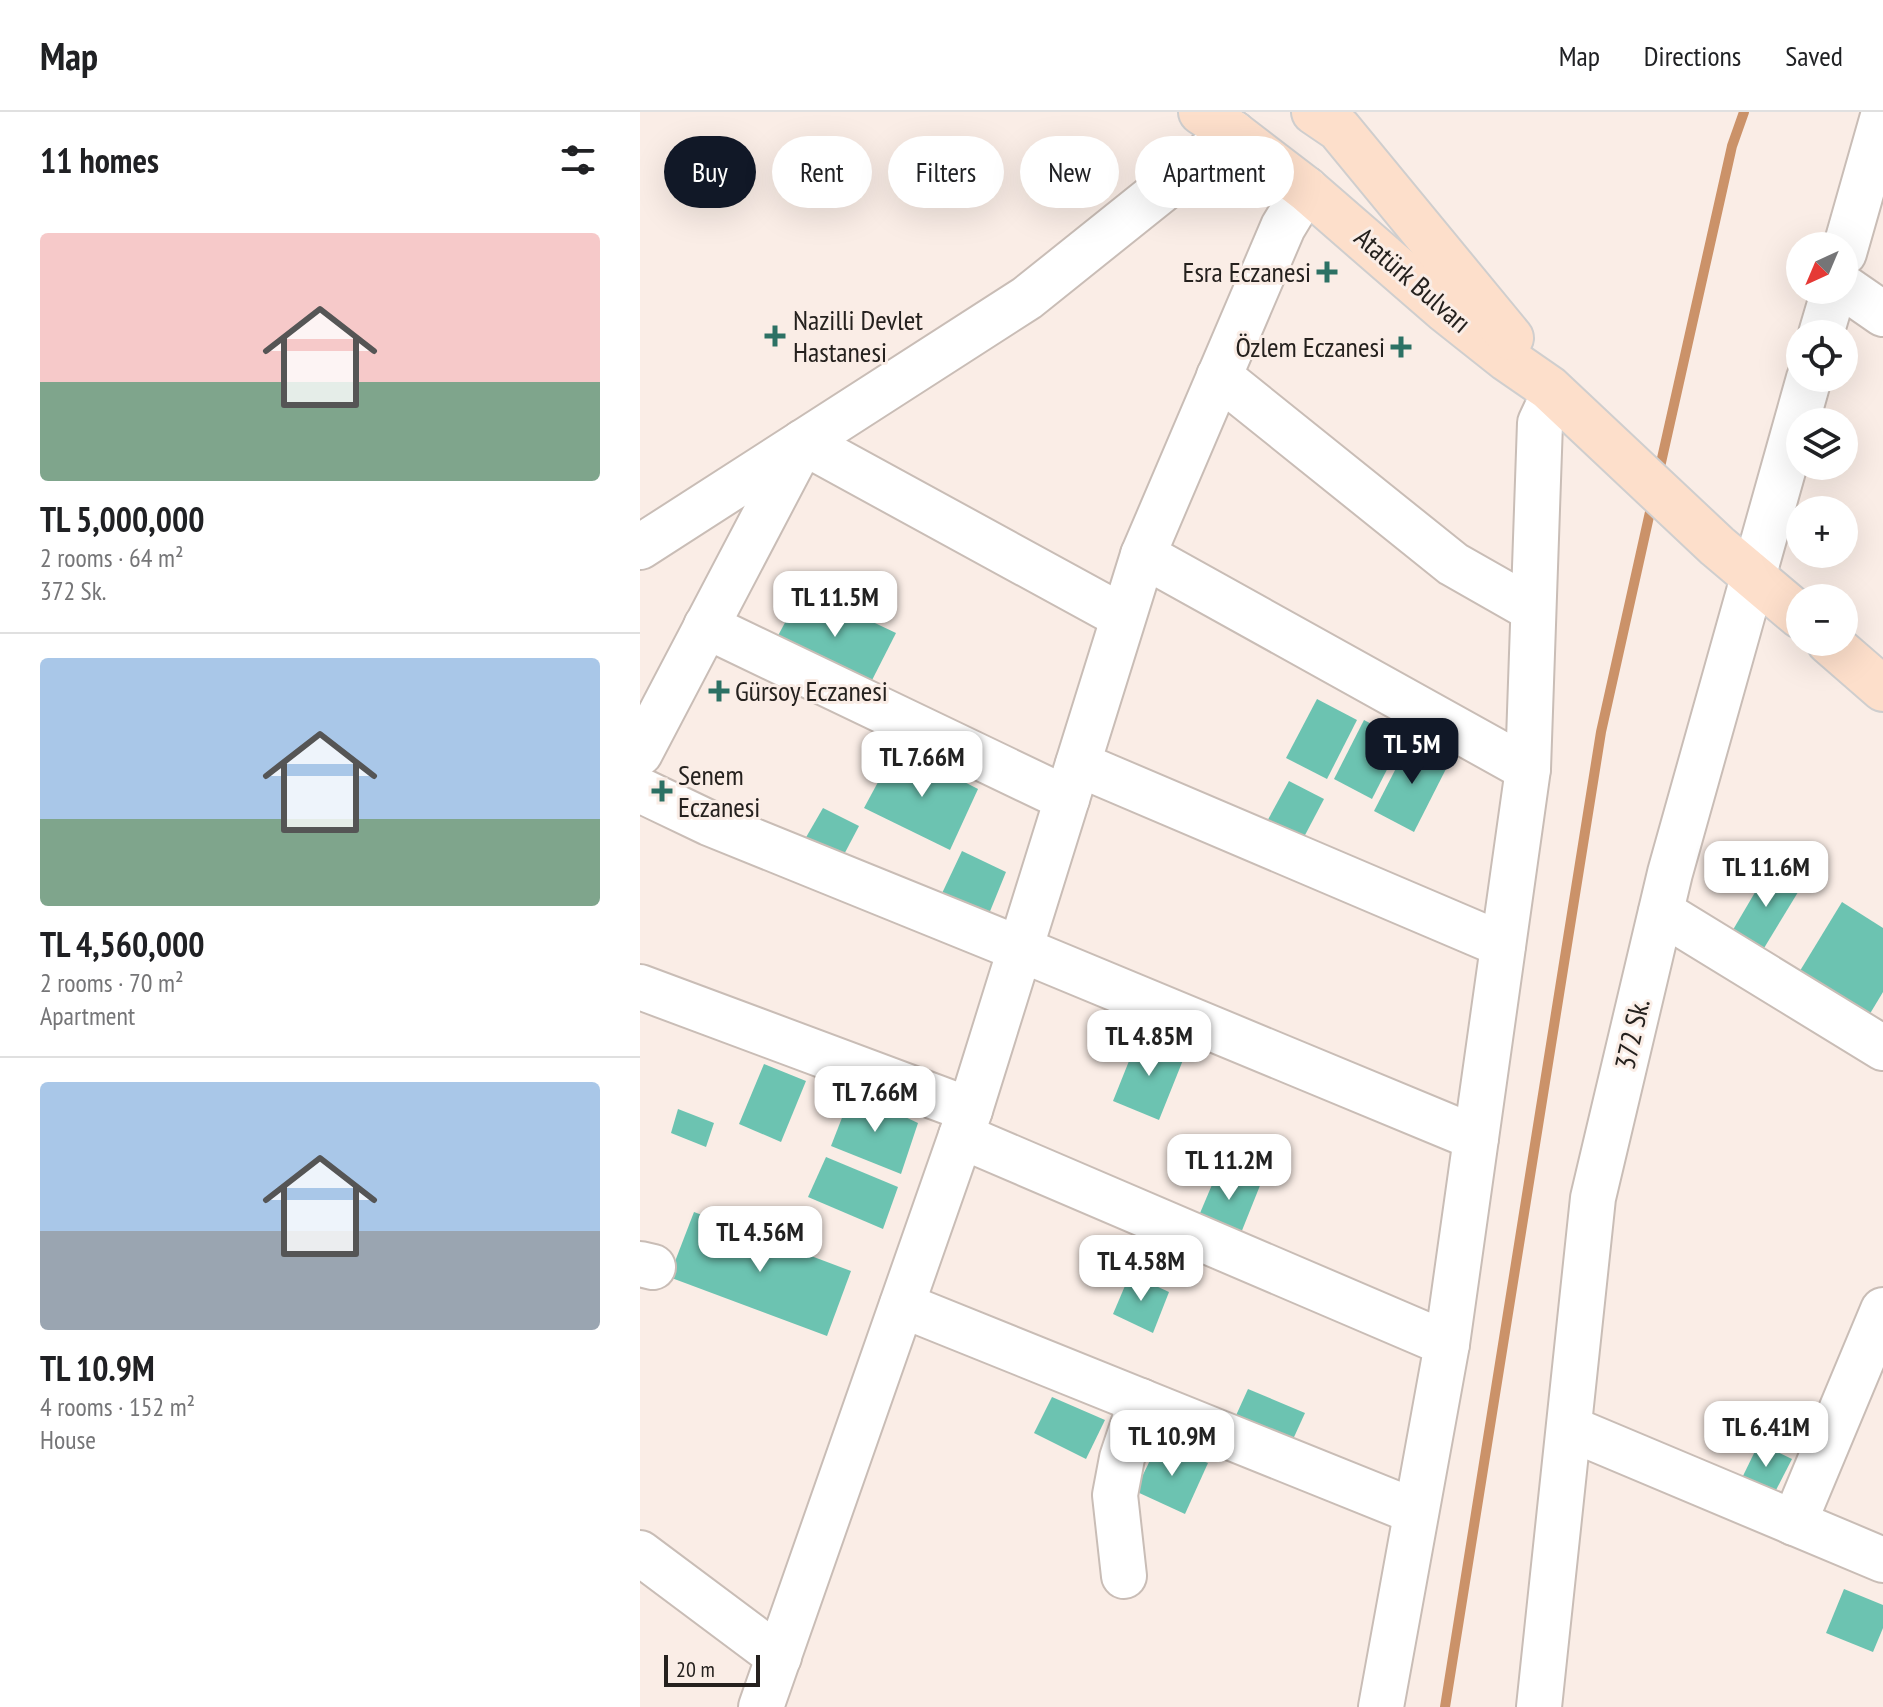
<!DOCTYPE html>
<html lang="en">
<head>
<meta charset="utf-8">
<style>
  body { margin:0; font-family:"PT Sans Narrow",sans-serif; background:#f6f6f6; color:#202124; height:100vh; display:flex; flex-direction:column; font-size:30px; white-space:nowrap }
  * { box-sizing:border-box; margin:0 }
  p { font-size:26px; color:#757577 }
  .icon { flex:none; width:44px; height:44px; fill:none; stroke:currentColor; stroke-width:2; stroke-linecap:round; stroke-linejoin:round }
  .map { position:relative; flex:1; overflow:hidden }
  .sheet { display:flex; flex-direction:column; background:#fff; width:640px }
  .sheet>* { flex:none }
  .guide { position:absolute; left:24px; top:24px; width:760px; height:72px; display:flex; gap:16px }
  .needle { width:52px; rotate:224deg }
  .fabs { position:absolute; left:1146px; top:120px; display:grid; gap:16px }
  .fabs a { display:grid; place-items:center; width:72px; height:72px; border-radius:50%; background:#fff; box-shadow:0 8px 32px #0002; font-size:40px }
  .scale { position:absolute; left:24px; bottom:20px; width:96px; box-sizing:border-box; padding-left:8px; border:4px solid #25211e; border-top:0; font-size:22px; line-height:28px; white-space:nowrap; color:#25211e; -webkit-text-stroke:6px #faede6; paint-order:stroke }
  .price { position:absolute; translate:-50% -68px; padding:0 18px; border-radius:16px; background:#fff; color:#222; font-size:26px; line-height:52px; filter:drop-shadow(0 2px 4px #0008) }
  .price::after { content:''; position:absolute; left:50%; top:48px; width:24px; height:18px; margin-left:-12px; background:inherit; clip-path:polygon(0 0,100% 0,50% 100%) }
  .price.on { background:#111827; color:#fff }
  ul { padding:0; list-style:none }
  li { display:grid; align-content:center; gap:16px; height:424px; padding:0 40px }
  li+li { border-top:2px solid #e0e0e0 }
  li span { display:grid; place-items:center; height:248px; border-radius:8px; color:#555 }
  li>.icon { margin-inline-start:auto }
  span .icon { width:144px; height:144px; fill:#fffc; stroke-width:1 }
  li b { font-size:34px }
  h2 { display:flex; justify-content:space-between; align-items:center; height:96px; padding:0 40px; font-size:34px }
  .chip { padding:0 28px; border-radius:36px; background:#fff; box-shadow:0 8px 32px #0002; font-size:28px; line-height:72px }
  .chip.on { background:#111827; color:#fff }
  header { display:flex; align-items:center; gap:48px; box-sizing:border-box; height:112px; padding:0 40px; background:#fff; border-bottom:2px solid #e0e0e0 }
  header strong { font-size:38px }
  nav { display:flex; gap:44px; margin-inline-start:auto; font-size:28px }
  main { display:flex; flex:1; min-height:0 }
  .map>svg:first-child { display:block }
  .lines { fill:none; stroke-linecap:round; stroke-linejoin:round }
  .stream { stroke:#cb9269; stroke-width:10 }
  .building { fill:#6cc3b1 }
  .minor-casing { stroke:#c9bdb6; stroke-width:48 }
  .major-casing { stroke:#cfcece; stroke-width:48 }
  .minor { stroke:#fff; stroke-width:44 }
  .major { stroke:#fddfcb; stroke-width:44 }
  .poi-dot { fill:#2c7164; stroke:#faede6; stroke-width:3 }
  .labels { text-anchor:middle; stroke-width:6; stroke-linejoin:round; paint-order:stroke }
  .poi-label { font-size:28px; fill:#25211e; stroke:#faede6; text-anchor:start }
  .street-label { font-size:28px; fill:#25211e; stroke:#faede6 }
</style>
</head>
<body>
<header>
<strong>Map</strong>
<nav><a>Map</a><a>Directions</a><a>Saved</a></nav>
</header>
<main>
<section class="sheet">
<h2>11 homes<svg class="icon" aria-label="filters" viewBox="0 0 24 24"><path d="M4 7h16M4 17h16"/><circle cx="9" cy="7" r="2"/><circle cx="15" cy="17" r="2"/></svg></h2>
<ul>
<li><span style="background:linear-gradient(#f6c9c9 60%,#7fa58c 0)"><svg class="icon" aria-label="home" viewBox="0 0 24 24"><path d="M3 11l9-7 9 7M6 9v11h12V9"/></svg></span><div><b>TL 5,000,000</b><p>2 rooms · 64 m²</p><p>372 Sk.</p></div></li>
<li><span style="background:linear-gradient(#a9c7e8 65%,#7fa58c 0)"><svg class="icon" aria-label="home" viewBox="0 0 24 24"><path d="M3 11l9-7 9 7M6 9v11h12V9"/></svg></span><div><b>TL 4,560,000</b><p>2 rooms · 70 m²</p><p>Apartment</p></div></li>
<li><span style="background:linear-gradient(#a9c7e8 60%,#9aa5b1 0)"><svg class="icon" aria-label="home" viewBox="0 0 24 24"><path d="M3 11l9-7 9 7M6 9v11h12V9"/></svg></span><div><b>TL 10.9M</b><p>4 rooms · 152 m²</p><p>House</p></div></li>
</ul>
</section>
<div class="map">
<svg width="1243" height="1595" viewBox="0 0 1243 1595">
  <rect width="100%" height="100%" fill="#faede6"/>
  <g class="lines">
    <!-- stream -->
    <g class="stream">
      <polyline points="1018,364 1092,34 1104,0"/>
      <polyline points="805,1595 961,620 1012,391"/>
    </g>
  </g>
  <!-- building -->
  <g class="building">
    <polygon points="163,477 256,521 227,578 133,533"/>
    <polygon points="677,587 717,608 687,667 646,646"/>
    <polygon points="724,608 762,628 732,687 694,667"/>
    <polygon points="770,629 810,649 774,720 734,699"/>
    <polygon points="257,635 338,677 310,738 224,696"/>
    <polygon points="649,669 684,687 654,744 619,724"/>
    <polygon points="183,696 219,714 199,752 161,734"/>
    <polygon points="322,739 366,760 342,819 296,794"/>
    <polygon points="1134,748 1166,767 1118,846 1087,828"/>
    <polygon points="1202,790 1243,816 1243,880 1225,910 1155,867"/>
    <polygon points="499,924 545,943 519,1008 473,989"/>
    <polygon points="124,952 166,969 141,1030 99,1012"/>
    <polygon points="212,980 278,1011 261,1062 191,1034"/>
    <polygon points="38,997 74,1011 66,1035 31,1021"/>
    <polygon points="186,1045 258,1075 243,1117 168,1085"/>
    <polygon points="582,1049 623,1066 597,1131 555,1113"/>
    <polygon points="54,1100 211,1159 187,1224 29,1165"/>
    <polygon points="490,1162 529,1180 513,1221 473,1202"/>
    <polygon points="608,1277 665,1301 644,1347 588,1321"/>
    <polygon points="412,1285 465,1308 446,1347 394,1321"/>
    <polygon points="1119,1331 1152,1347 1134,1382 1101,1368"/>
    <polygon points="518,1332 568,1351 545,1402 495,1379"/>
    <polygon points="1204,1477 1243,1493 1243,1516 1233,1540 1186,1521"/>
  </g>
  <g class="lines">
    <!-- minor casing -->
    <g class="minor-casing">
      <g id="minor">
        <polyline points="1204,141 1243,4"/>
        <polyline points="1204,175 1243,202"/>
        <polyline points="1181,222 1194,178"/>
        <polyline points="579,264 813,452 892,497"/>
        <polyline points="0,435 387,186 593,21"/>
        <polyline points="503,443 888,657"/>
        <polyline points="66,514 427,687"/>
        <polyline points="0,641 163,330 483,505"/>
        <polyline points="438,652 863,833"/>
        <polyline points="0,678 69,711 380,837 836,1026"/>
        <polyline points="1021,800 1243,936"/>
        <polyline points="0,875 330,998"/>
        <polyline points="321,1024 807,1232"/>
        <polyline points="0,1152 13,1155"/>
        <polyline points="262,1193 776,1400"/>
        <polyline points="929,1316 1243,1448"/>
        <polyline points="1154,1411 1243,1198"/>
        <polyline points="0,1441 139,1545"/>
        <polyline points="484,1464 475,1383 482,1346 501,1289"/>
        <polyline points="121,1595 330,998 503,443 643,115 666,77"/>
        <polyline points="741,1595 807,1232 888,657 900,311 907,296 917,285"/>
        <polyline points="899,1595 953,1086 1030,761 1169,266"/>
      </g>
    </g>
    <!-- major casing -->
    <g class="major-casing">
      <g id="major">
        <polyline points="561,0 593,21 666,77 804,197 867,247 909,276 1077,434 1160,504"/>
        <polyline points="674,0 699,17 871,226"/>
        <polyline points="1189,530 1243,577"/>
      </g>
    </g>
    <!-- minor -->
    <use href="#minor" class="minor"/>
    <!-- major -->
    <use href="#major" class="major"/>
  </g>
  <!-- markers -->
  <g class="poi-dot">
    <path d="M683 148h8v8h8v8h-8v8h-8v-8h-8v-8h8z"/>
    <path d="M131 212h8v8h8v8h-8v8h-8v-8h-8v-8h8z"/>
    <path d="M757 223h8v8h8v8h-8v8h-8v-8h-8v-8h8z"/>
    <path d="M75 567h8v8h8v8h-8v8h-8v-8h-8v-8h8z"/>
    <path d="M18 667h8v8h8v8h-8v8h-8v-8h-8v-8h8z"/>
  </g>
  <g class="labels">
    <!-- poi labels -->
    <g class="poi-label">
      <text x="671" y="170" text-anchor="end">Esra Eczanesi</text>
      <text x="153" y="218">Nazilli Devlet<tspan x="153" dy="32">Hastanesi</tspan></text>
      <text x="745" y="245" text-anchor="end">Özlem Eczanesi</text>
      <text x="95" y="589">Gürsoy Eczanesi</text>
      <text x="38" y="673">Senem<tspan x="38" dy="32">Eczanesi</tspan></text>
    </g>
    <!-- street labels -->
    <g class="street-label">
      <text transform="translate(773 168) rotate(41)" y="10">Atatürk Bulvarı</text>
      <text transform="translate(992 922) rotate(-77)" y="10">372 Sk.</text>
    </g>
  </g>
</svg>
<div class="fabs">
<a><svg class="needle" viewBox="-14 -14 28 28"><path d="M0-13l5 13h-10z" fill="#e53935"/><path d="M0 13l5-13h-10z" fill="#757577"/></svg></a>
<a><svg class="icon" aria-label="locate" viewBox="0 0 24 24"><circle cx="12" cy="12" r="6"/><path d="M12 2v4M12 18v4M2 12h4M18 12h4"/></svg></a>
<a><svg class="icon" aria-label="layers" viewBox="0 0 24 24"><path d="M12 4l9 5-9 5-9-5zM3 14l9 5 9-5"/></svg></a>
<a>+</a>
<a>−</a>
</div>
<div class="scale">20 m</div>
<b class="price" style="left:195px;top:527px">TL 11.5M</b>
<b class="price on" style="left:772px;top:674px">TL 5M</b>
<b class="price" style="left:282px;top:687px">TL 7.66M</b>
<b class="price" style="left:1126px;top:797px">TL 11.6M</b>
<b class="price" style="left:509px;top:966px">TL 4.85M</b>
<b class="price" style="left:235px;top:1022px">TL 7.66M</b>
<b class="price" style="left:589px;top:1090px">TL 11.2M</b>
<b class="price" style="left:120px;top:1162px">TL 4.56M</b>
<b class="price" style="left:501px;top:1191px">TL 4.58M</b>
<b class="price" style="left:1126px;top:1357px">TL 6.41M</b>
<b class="price" style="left:532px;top:1366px">TL 10.9M</b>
<div class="guide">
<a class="chip on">Buy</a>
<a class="chip">Rent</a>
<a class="chip">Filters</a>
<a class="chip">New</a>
<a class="chip">Apartment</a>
</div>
</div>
</main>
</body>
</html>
